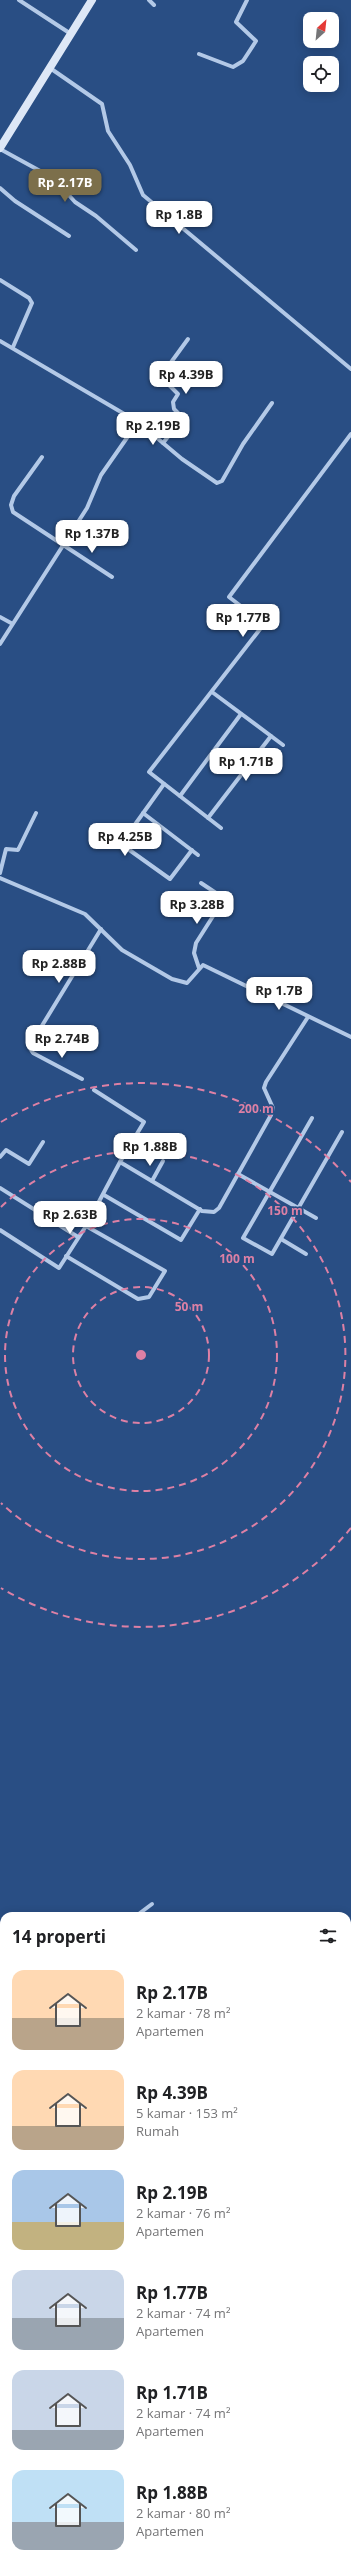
<!DOCTYPE html>
<html lang="id">
<head>
<meta charset="utf-8">
<style>
  body { margin:0; font-family:"Open Sans",sans-serif; background:#f2f2f2; color:#202124; height:100vh; display:flex; flex-direction:column; font-size:15px; white-space:nowrap }
  * { box-sizing:border-box; margin:0 }
  p { font-size:13px; color:#757577 }
  .icon { flex:none; width:22px; height:22px; fill:none; stroke:currentColor; stroke-width:2; stroke-linecap:round; stroke-linejoin:round }
  .map { position:relative; flex:1; overflow:hidden }
  .details { position:absolute; left:0px; top:1912px; width:351px; height:656px; display:flex; flex-direction:column; background:#fff; border-radius:12px 12px 0 0; box-shadow:0 2px 10px #0003 }
  .details>* { flex:none }
  .needle { width:26px; rotate:27deg }
  .fabs { position:absolute; left:303px; top:12px; display:grid; gap:8px }
  .fabs a { display:grid; place-items:center; width:36px; height:36px; border-radius:8px; background:#fff; box-shadow:0 2px 10px #0003; font-size:20px }
  .price { position:absolute; translate:-50% -34px; padding:0 9px; border-radius:8px; background:#fff; color:#222; font-size:13px; line-height:26px; filter:drop-shadow(0 1px 2px #0008) }
  .price::after { content:''; position:absolute; left:50%; top:24px; width:12px; height:9px; margin-left:-6px; background:inherit; clip-path:polygon(0 0,100% 0,50% 100%) }
  .price.on { background:#7c6f4b; color:#fff }
  ul { padding:0; list-style:none }
  li { display:flex; align-items:center; gap:12px; height:100px; padding:0 12px }
  li span { display:grid; place-items:center; flex:none; width:112px; height:80px; border-radius:12px; color:#555 }
  li>.icon { margin-inline-start:auto }
  span .icon { width:48px; height:48px; fill:#fffc; stroke-width:1 }
  li b { font-size:17px }
  h2 { display:flex; justify-content:space-between; align-items:center; height:48px; padding:0 12px; font-size:17px }
  .map>svg:first-child { display:block }
  .lines { fill:none; stroke-linecap:round; stroke-linejoin:round }
  .canal { stroke:#4f698f; stroke-width:10 }
  .street { stroke:#b3c9e7; stroke-width:4 }
  .secondary { stroke:#dde7f6; stroke-width:8 }
  .ring { fill:none; stroke:#dd80a5; stroke-width:2; stroke-dasharray:7 5 }
  .centre { fill:#dd80a5; stroke:#294e84; stroke-width:2 }
  .ring-label { font-size:12px; text-anchor:middle; font-weight:bold; fill:#dd80a5; stroke:#294e84; stroke-width:3.5; stroke-linejoin:round; paint-order:stroke }
</style>
</head>
<body>
<div class="map">
<svg width="351" height="2568" viewBox="0 0 351 2568">
  <rect width="100%" height="100%" fill="#294e84"/>
  <g class="lines">
    <!-- canal -->
    <polyline class="canal" points="196,2568 197,2564"/>
    <!-- street -->
    <g class="street">
      <polyline points="19,0 71,34"/>
      <polyline points="149,0 154,5"/>
      <polyline points="199,54 233,67 243,61 256,41 236,22 247,0"/>
      <polyline points="50,68 102,104 108,131 130,165 143,195 351,369"/>
      <polyline points="0,149 42,172 52,184 66,192 75,202 96,216 136,250"/>
      <polyline points="0,188 15,201 69,236"/>
      <polyline points="0,280 29,298 32,303 13,347"/>
      <polyline points="0,341 138,422 182,459 217,483 222,481 243,444 272,403"/>
      <polyline points="163,443 180,422 180,415 174,409 173,402 178,394 165,381 164,372 188,339"/>
      <polyline points="42,457 14,496 11,505 13,512 112,577"/>
      <polyline points="0,617 11,623"/>
      <polyline points="0,644 87,508 101,475 138,422"/>
      <polyline points="212,692 283,745"/>
      <polyline points="164,784 121,844 170,879 192,850"/>
      <polyline points="180,796 241,714"/>
      <polyline points="143,813 198,855"/>
      <polyline points="208,818 271,736"/>
      <polyline points="221,828 149,772 264,624 229,597 351,434"/>
      <polyline points="0,873 6,849 18,850 36,813"/>
      <polyline points="0,878 85,914 122,950 172,979 187,983 203,965 351,1037"/>
      <polyline points="199,968 194,953 196,943 222,902 222,897 201,883"/>
      <polyline points="82,1079 33,1053 29,1047 101,929"/>
      <polyline points="94,1090 144,1122 120,1162 202,1211 214,1212 219,1208 271,1115 273,1108 264,1088 266,1082 308,1017"/>
      <polyline points="312,1118 243,1238 272,1254 342,1132"/>
      <polyline points="0,1157 6,1150 29,1164 43,1142"/>
      <polyline points="238,1174 316,1218"/>
      <polyline points="152,1181 163,1161"/>
      <polyline points="0,1188 78,1237"/>
      <polyline points="104,1195 181,1240 200,1209"/>
      <polyline points="0,1230 59,1268 86,1226 120,1162"/>
      <polyline points="281,1239 306,1254"/>
      <polyline points="66,1256 138,1299 149,1297 165,1271 86,1226"/>
      <polyline points="136,1916 152,1904"/>
      <polyline points="0,1963 4,1961"/>
      <polyline points="347,2306 351,2314"/>
      <polyline points="347,2325 351,2323"/>
      <polyline points="313,2564 321,2568"/>
      <polyline points="79,2568 83,2564"/>
      <polyline points="188,2568 189,2564"/>
      <polyline points="202,2568 203,2564"/>
      <polyline points="229,2568 230,2564"/>
    </g>
    <!-- secondary -->
    <polyline class="secondary" points="0,148 92,0"/>
  </g>
  <!-- distance rings -->
  <g class="ring">
    <circle cx="141" cy="1355" r="68"/>
    <circle cx="141" cy="1355" r="136"/>
    <path d="M1 1207A204 204 0 1 1 1 1503"/>
    <path d="M351 1528A272 272 0 0 1 1 1588M1 1122A272 272 0 0 1 351 1182"/>
  </g>
  <circle cx="141" cy="1355" r="6" class="centre"/>
  <g class="ring-label">
    <text x="256" y="1113">200 m</text>
    <text x="285" y="1215">150 m</text>
    <text x="237" y="1263">100 m</text>
    <text x="189" y="1311">50 m</text>
  </g>
</svg>
<div class="fabs">
<a><svg class="needle" viewBox="-14 -14 28 28"><path d="M0-13l5 13h-10z" fill="#e53935"/><path d="M0 13l5-13h-10z" fill="#757577"/></svg></a>
<a><svg class="icon" aria-label="locate" viewBox="0 0 24 24"><circle cx="12" cy="12" r="6"/><path d="M12 2v4M12 18v4M2 12h4M18 12h4"/></svg></a>
</div>
<b class="price on" style="left:65px;top:203px">Rp 2.17B</b>
<b class="price" style="left:179px;top:235px">Rp 1.8B</b>
<b class="price" style="left:186px;top:395px">Rp 4.39B</b>
<b class="price" style="left:153px;top:446px">Rp 2.19B</b>
<b class="price" style="left:92px;top:554px">Rp 1.37B</b>
<b class="price" style="left:243px;top:638px">Rp 1.77B</b>
<b class="price" style="left:246px;top:782px">Rp 1.71B</b>
<b class="price" style="left:125px;top:857px">Rp 4.25B</b>
<b class="price" style="left:197px;top:925px">Rp 3.28B</b>
<b class="price" style="left:59px;top:984px">Rp 2.88B</b>
<b class="price" style="left:279px;top:1011px">Rp 1.7B</b>
<b class="price" style="left:62px;top:1059px">Rp 2.74B</b>
<b class="price" style="left:150px;top:1167px">Rp 1.88B</b>
<b class="price" style="left:70px;top:1235px">Rp 2.63B</b>
<section class="details">
<h2>14 properti<svg class="icon" aria-label="filters" viewBox="0 0 24 24"><path d="M4 7h16M4 17h16"/><circle cx="9" cy="7" r="2"/><circle cx="15" cy="17" r="2"/></svg></h2>
<ul>
<li><span style="background:linear-gradient(#ffd9b3 60%,#b9a48a 0)"><svg class="icon" aria-label="home" viewBox="0 0 24 24"><path d="M3 11l9-7 9 7M6 9v11h12V9"/></svg></span><div><b>Rp 2.17B</b><p>2 kamar · 78 m²</p><p>Apartemen</p></div></li>
<li><span style="background:linear-gradient(#ffd9b3 70%,#b9a48a 0)"><svg class="icon" aria-label="home" viewBox="0 0 24 24"><path d="M3 11l9-7 9 7M6 9v11h12V9"/></svg></span><div><b>Rp 4.39B</b><p>5 kamar · 153 m²</p><p>Rumah</p></div></li>
<li><span style="background:linear-gradient(#a9c7e8 65%,#c2b280 0)"><svg class="icon" aria-label="home" viewBox="0 0 24 24"><path d="M3 11l9-7 9 7M6 9v11h12V9"/></svg></span><div><b>Rp 2.19B</b><p>2 kamar · 76 m²</p><p>Apartemen</p></div></li>
<li><span style="background:linear-gradient(#c9d6e8 60%,#9aa5b1 0)"><svg class="icon" aria-label="home" viewBox="0 0 24 24"><path d="M3 11l9-7 9 7M6 9v11h12V9"/></svg></span><div><b>Rp 1.77B</b><p>2 kamar · 74 m²</p><p>Apartemen</p></div></li>
<li><span style="background:linear-gradient(#c9d6e8 75%,#9aa5b1 0)"><svg class="icon" aria-label="home" viewBox="0 0 24 24"><path d="M3 11l9-7 9 7M6 9v11h12V9"/></svg></span><div><b>Rp 1.71B</b><p>2 kamar · 74 m²</p><p>Apartemen</p></div></li>
<li><span style="background:linear-gradient(#bfe0f5 65%,#9aa5b1 0)"><svg class="icon" aria-label="home" viewBox="0 0 24 24"><path d="M3 11l9-7 9 7M6 9v11h12V9"/></svg></span><div><b>Rp 1.88B</b><p>2 kamar · 80 m²</p><p>Apartemen</p></div></li>
</ul>
</section>
</div>
</body>
</html>
